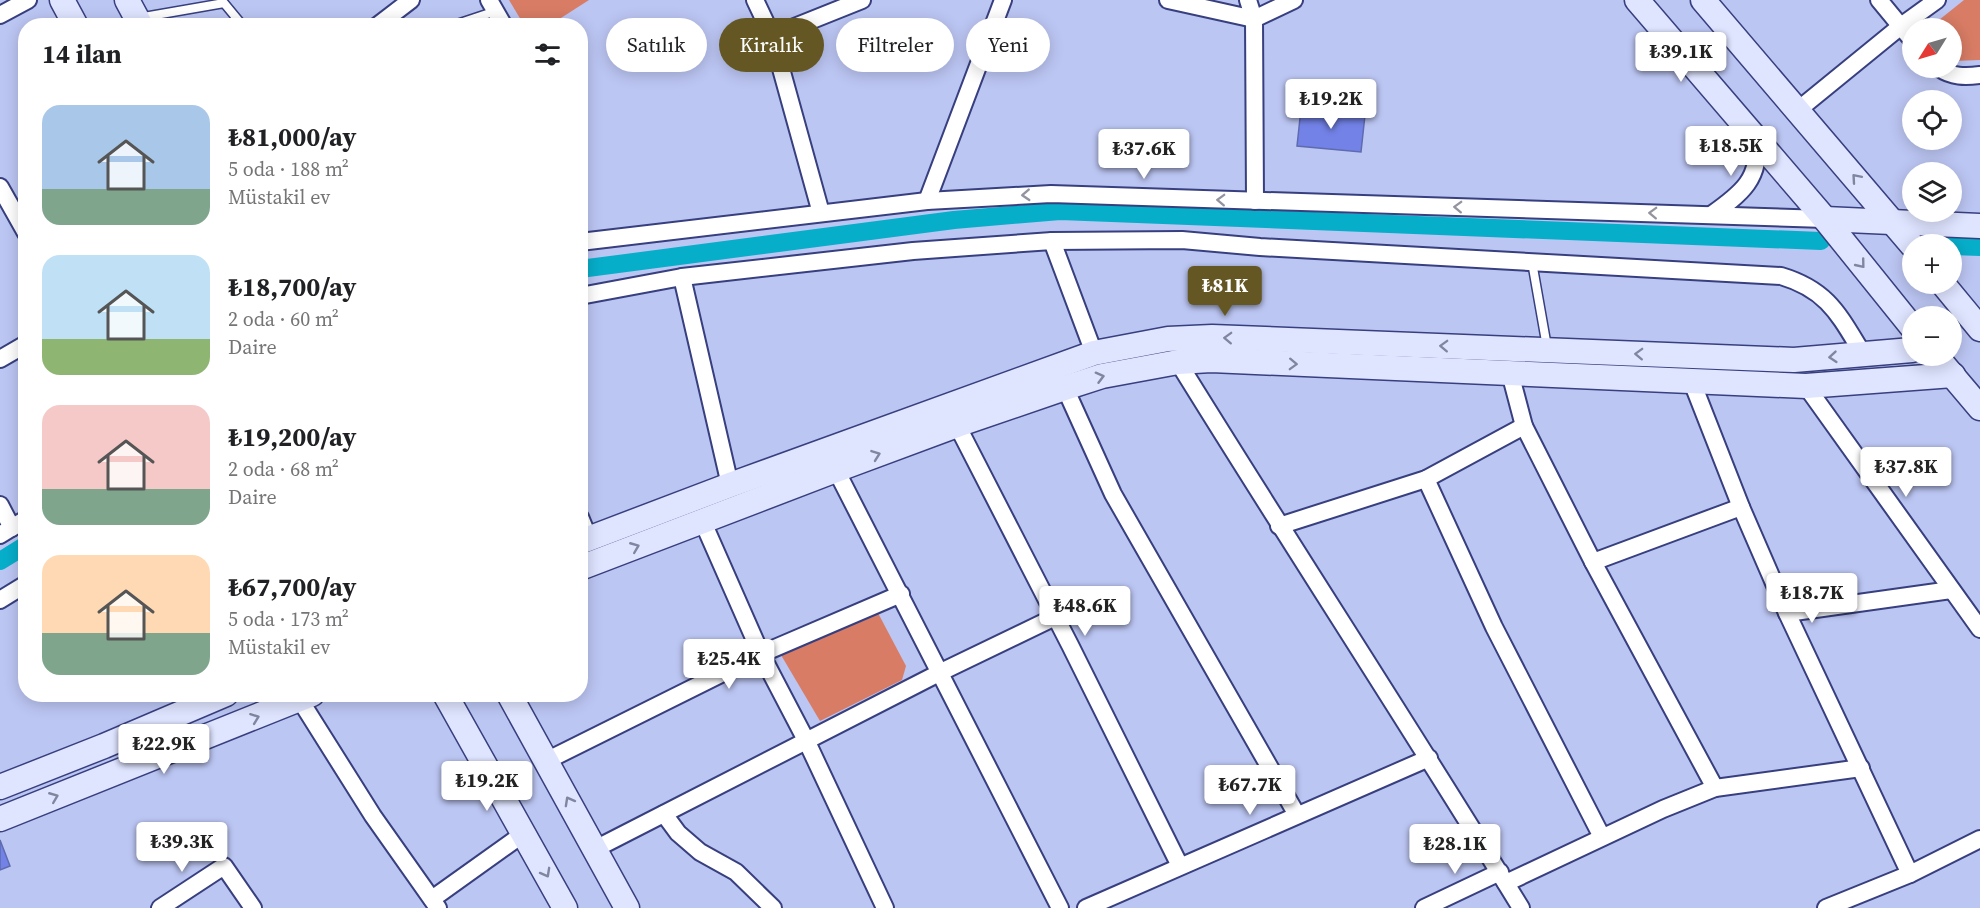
<!DOCTYPE html>
<html lang="tr">
<head>
<meta charset="utf-8">
<style>
  body { margin:0; font-family:"Source Serif 4",serif; background:#f6f6f6; color:#202124; height:100vh; display:flex; flex-direction:column; font-size:22px; white-space:nowrap }
  * { box-sizing:border-box; margin:0 }
  p { font-size:20px; color:#757577 }
  .icon { flex:none; width:33px; height:33px; fill:none; stroke:currentColor; stroke-width:2; stroke-linecap:round; stroke-linejoin:round }
  .map { position:relative; flex:1; overflow:hidden }
  .details { position:absolute; left:18px; top:18px; width:570px; height:684px; display:flex; flex-direction:column; background:#fff; border-radius:24px; box-shadow:0 3px 15px #0003 }
  .details>* { flex:none }
  .hud { position:absolute; left:606px; top:18px; width:570px; height:54px; display:flex; gap:12px }
  .needle { width:39px; rotate:233deg }
  .tools { position:absolute; left:1902px; top:18px; display:grid; gap:12px }
  .tools a { display:grid; place-items:center; width:60px; height:60px; border-radius:50%; background:#fff; box-shadow:0 3px 15px #0003; font-size:30px }
  .price { position:absolute; translate:-50% -51px; padding:0 14px; border-radius:6px; background:#fff; color:#222; font-size:20px; line-height:39px; filter:drop-shadow(0 2px 3px #0008) }
  .price::after { content:''; position:absolute; left:50%; top:36px; width:18px; height:14px; margin-left:-9px; background:inherit; clip-path:polygon(0 0,100% 0,50% 100%) }
  .price.on { background:#645724; color:#fff }
  ul { padding:0; list-style:none }
  li { display:flex; align-items:center; gap:18px; height:150px; padding:0 24px }
  li span { display:grid; place-items:center; flex:none; width:168px; height:120px; border-radius:18px; color:#555 }
  li>.icon { margin-inline-start:auto }
  span .icon { width:72px; height:72px; fill:#fffc; stroke-width:1 }
  li b { font-size:26px }
  h2 { display:flex; justify-content:space-between; align-items:center; height:72px; padding:0 24px; font-size:26px }
  .tag { padding:0 21px; border-radius:27px; background:#fff; box-shadow:0 3px 15px #0003; font-size:21px; line-height:54px }
  .tag.on { background:#645724; color:#fff }
  .map>svg:first-child { display:block }
  .green { fill:#d87c65 }
  .lines { fill:none; stroke-linecap:round; stroke-linejoin:round }
  .canal { stroke:#07aeca; stroke-width:18 }
  .building { fill:#7382e7; stroke:#5f6baf; stroke-width:1.5 }
  .lane-casing { stroke:#373f7f; stroke-width:11 }
  .street-casing { stroke:#373f7f; stroke-width:20 }
  .secondary-casing { stroke:#373f7f; stroke-width:27 }
  .lane { stroke:#fff; stroke-width:8 }
  .street { stroke:#fff; stroke-width:16 }
  .secondary { stroke:#dfe4ff; stroke-width:24 }
  .oneway { stroke:#8186a0 }
  .oneway2 { stroke:#9394a0 }
</style>
</head>
<body>
<div class="map">
<svg width="1980" height="908" viewBox="0 0 1980 908">
  <rect width="100%" height="100%" fill="#bcc6f3"/>
  <!-- green -->
  <g class="green">
    <polygon points="509,0 589,0 550,25 524,25"/>
    <polygon points="1964,0 1980,0 1980,60 1953,61 1952,28 1929,28"/>
    <polygon points="878,613 906,666 902,680 820,721 781,655"/>
  </g>
  <g class="lines">
    <!-- canal -->
    <g class="canal">
      <polyline points="1952,246 1980,247"/>
      <polyline points="580,269 954,220 1060,211 1821,241"/>
      <polyline points="0,561 26,545"/>
    </g>
  </g>
  <!-- building -->
  <g class="building">
    <polygon points="1301,109 1365,115 1361,152 1297,146"/>
    <polygon points="0,840 10,866 0,870"/>
  </g>
  <g class="lines">
    <!-- lane casing -->
    <g class="lane-casing">
      <g id="lane">
        <polyline points="138,18 224,3 243,26"/>
        <polyline points="451,26 496,11"/>
        <polyline points="1532,262 1547,347"/>
      </g>
    </g>
    <!-- street casing -->
    <g class="street-casing">
      <g id="street">
        <polyline points="489,0 504,26"/>
        <polyline points="755,0 772,36 821,213"/>
        <polyline points="1168,0 1254,19 1248,0"/>
        <polyline points="1879,0 1912,40"/>
        <polyline points="0,15 28,0"/>
        <polyline points="377,26 411,0"/>
        <polyline points="772,36 862,0"/>
        <path d="M1939,68c13,9 26,9 41,7"/>
        <polyline points="1798,110 1901,26 1937,0"/>
        <polyline points="0,187 26,233"/>
        <polyline points="927,201 1003,0"/>
        <polyline points="1255,201 1254,19 1294,0"/>
        <path d="M1711,215c30,-21 51,-37 45,-76"/>
        <polyline points="1052,241 1094,353"/>
        <polyline points="580,242 927,201 1051,194 1825,219"/>
        <polyline points="682,277 730,485"/>
        <path d="M580,296l102,-19 231,-26 139,-10 130,-1 78,7 521,29c47,14 58,39 82,78"/>
        <polyline points="0,359 26,344"/>
        <path d="M1178,362c113,183 231,363 343,546"/>
        <polyline points="1510,373 1524,426 1593,562 1715,788"/>
        <polyline points="1692,382 1741,507 1787,613 1910,874"/>
        <polyline points="1806,386 1980,629"/>
        <polyline points="1065,388 1113,494 1297,815"/>
        <polyline points="957,425 1070,645 1180,866"/>
        <polyline points="836,470 1060,908"/>
        <polyline points="1426,479 1494,627 1602,837"/>
        <polyline points="0,505 12,528"/>
        <polyline points="580,517 589,539"/>
        <polyline points="702,520 761,654 807,742 885,908"/>
        <polyline points="1279,526 1426,479 1524,426"/>
        <polyline points="0,535 26,519"/>
        <polyline points="1593,562 1741,507"/>
        <polyline points="0,600 26,584"/>
        <polyline points="1787,613 1951,590"/>
        <polyline points="300,700 373,816 438,908"/>
        <polyline points="546,761 761,654 901,594"/>
        <polyline points="664,814 678,833 700,852 736,872 773,908"/>
        <polyline points="595,849 941,672 1055,617"/>
        <polyline points="1506,883 1663,809 1715,788 1861,768"/>
        <polyline points="432,899 523,834"/>
        <polyline points="160,908 224,866 253,908"/>
        <polyline points="1086,908 1429,758"/>
        <polyline points="1424,908 1500,872"/>
        <polyline points="1826,908 1910,874 1980,839"/>
      </g>
    </g>
    <!-- secondary casing -->
    <g class="secondary-casing">
      <g id="secondary">
        <polyline points="62,0 76,26"/>
        <polyline points="127,0 141,26"/>
        <polyline points="1637,0 1825,219 1912,327"/>
        <polyline points="1703,0 1912,245"/>
        <polyline points="1825,219 1980,226"/>
        <polyline points="1943,284 1980,329"/>
        <polyline points="1936,356 1980,408"/>
        <polyline points="580,542 730,485 1094,353 1168,339 1212,337 1794,360 1912,350"/>
        <polyline points="580,568 836,470 957,425 1065,388 1102,376 1178,362 1211,360 1806,386 1953,375"/>
        <polyline points="445,694 565,908"/>
        <polyline points="509,694 627,908"/>
        <polyline points="0,787 104,746 226,694"/>
        <polyline points="0,819 312,694"/>
      </g>
    </g>
    <!-- lane -->
    <use href="#lane" class="lane"/>
    <!-- street -->
    <use href="#street" class="street"/>
    <!-- secondary -->
    <use href="#secondary" class="secondary"/>
  </g>
  <!-- one-way arrows -->
  <defs><path id="oneway-chevron" d="M-2-3.5L2.5 0L-2 3.5" fill="none" stroke-width="1.6" stroke-linecap="round" stroke-linejoin="round" transform="scale(1.5)"/></defs>
  <g class="oneway">
    <use href="#oneway-chevron" transform="translate(1856 178) rotate(-131)"/>
    <use href="#oneway-chevron" transform="translate(1861 264) rotate(51)"/>
    <use href="#oneway-chevron" transform="translate(1228 338) rotate(-178)"/>
    <use href="#oneway-chevron" transform="translate(1444 346) rotate(-178)"/>
    <use href="#oneway-chevron" transform="translate(1639 354) rotate(-178)"/>
    <use href="#oneway-chevron" transform="translate(1833 357) rotate(175)"/>
    <use href="#oneway-chevron" transform="translate(1293 364) rotate(2)"/>
    <use href="#oneway-chevron" transform="translate(1100 377) rotate(-15)"/>
    <use href="#oneway-chevron" transform="translate(876 455) rotate(-20)"/>
    <use href="#oneway-chevron" transform="translate(635 547) rotate(-22)"/>
    <use href="#oneway-chevron" transform="translate(255 718) rotate(-21)"/>
    <use href="#oneway-chevron" transform="translate(54 797) rotate(-22)"/>
    <use href="#oneway-chevron" transform="translate(569 801) rotate(-119)"/>
    <use href="#oneway-chevron" transform="translate(546 873) rotate(61)"/>
  </g>
  <g class="oneway2">
    <use href="#oneway-chevron" transform="translate(1026 195) rotate(177)"/>
    <use href="#oneway-chevron" transform="translate(1221 200) rotate(-178)"/>
    <use href="#oneway-chevron" transform="translate(1458 207) rotate(-178)"/>
    <use href="#oneway-chevron" transform="translate(1653 213) rotate(-178)"/>
  </g>
</svg>
<div class="tools">
<a><svg class="needle" viewBox="-14 -14 28 28"><path d="M0-13l5 13h-10z" fill="#e53935"/><path d="M0 13l5-13h-10z" fill="#757577"/></svg></a>
<a><svg class="icon" aria-label="locate" viewBox="0 0 24 24"><circle cx="12" cy="12" r="6"/><path d="M12 2v4M12 18v4M2 12h4M18 12h4"/></svg></a>
<a><svg class="icon" aria-label="layers" viewBox="0 0 24 24"><path d="M12 4l9 5-9 5-9-5zM3 14l9 5 9-5"/></svg></a>
<a>+</a>
<a>−</a>
</div>
<b class="price" style="left:1681px;top:83px">₺39.1K</b>
<b class="price" style="left:1331px;top:130px">₺19.2K</b>
<b class="price" style="left:1731px;top:177px">₺18.5K</b>
<b class="price" style="left:1144px;top:180px">₺37.6K</b>
<b class="price on" style="left:1225px;top:317px">₺81K</b>
<b class="price" style="left:1906px;top:498px">₺37.8K</b>
<b class="price" style="left:1812px;top:624px">₺18.7K</b>
<b class="price" style="left:1085px;top:637px">₺48.6K</b>
<b class="price" style="left:729px;top:690px">₺25.4K</b>
<b class="price" style="left:164px;top:775px">₺22.9K</b>
<b class="price" style="left:487px;top:812px">₺19.2K</b>
<b class="price" style="left:1250px;top:816px">₺67.7K</b>
<b class="price" style="left:182px;top:873px">₺39.3K</b>
<b class="price" style="left:1455px;top:875px">₺28.1K</b>
<div class="hud">
<a class="tag">Satılık</a>
<a class="tag on">Kiralık</a>
<a class="tag">Filtreler</a>
<a class="tag">Yeni</a>
</div>
<section class="details">
<h2>14 ilan<svg class="icon" aria-label="filters" viewBox="0 0 24 24"><path d="M4 7h16M4 17h16"/><circle cx="9" cy="7" r="2"/><circle cx="15" cy="17" r="2"/></svg></h2>
<ul>
<li><span style="background:linear-gradient(#a9c7e8 70%,#7fa58c 0)"><svg class="icon" aria-label="home" viewBox="0 0 24 24"><path d="M3 11l9-7 9 7M6 9v11h12V9"/></svg></span><div><b>₺81,000/ay</b><p>5 oda · 188 m²</p><p>Müstakil ev</p></div></li>
<li><span style="background:linear-gradient(#bfe0f5 70%,#8fb573 0)"><svg class="icon" aria-label="home" viewBox="0 0 24 24"><path d="M3 11l9-7 9 7M6 9v11h12V9"/></svg></span><div><b>₺18,700/ay</b><p>2 oda · 60 m²</p><p>Daire</p></div></li>
<li><span style="background:linear-gradient(#f6c9c9 70%,#7fa58c 0)"><svg class="icon" aria-label="home" viewBox="0 0 24 24"><path d="M3 11l9-7 9 7M6 9v11h12V9"/></svg></span><div><b>₺19,200/ay</b><p>2 oda · 68 m²</p><p>Daire</p></div></li>
<li><span style="background:linear-gradient(#ffd9b3 65%,#7fa58c 0)"><svg class="icon" aria-label="home" viewBox="0 0 24 24"><path d="M3 11l9-7 9 7M6 9v11h12V9"/></svg></span><div><b>₺67,700/ay</b><p>5 oda · 173 m²</p><p>Müstakil ev</p></div></li>
</ul>
</section>
</div>
</body>
</html>
